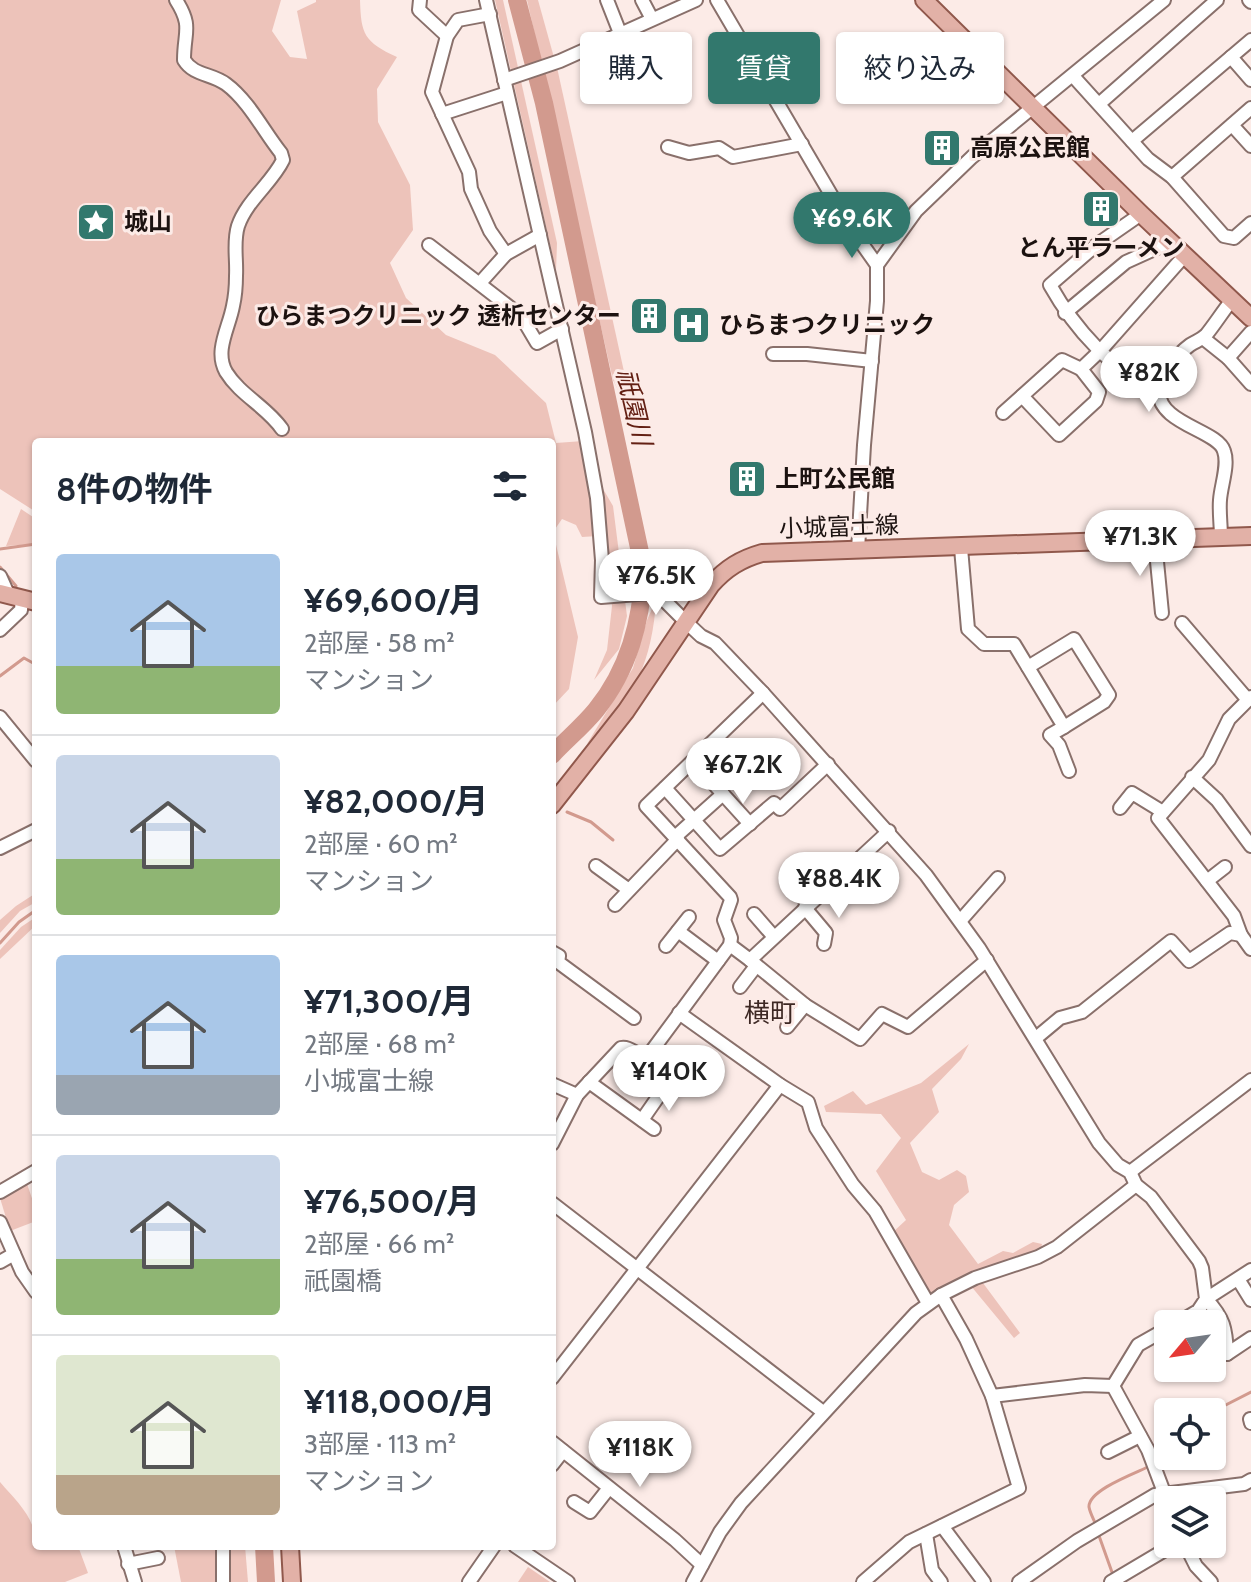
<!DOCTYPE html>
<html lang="ja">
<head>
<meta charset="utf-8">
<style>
  body { margin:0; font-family:Cabin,"Noto Sans JP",sans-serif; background:#f6f6f7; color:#1f2937; height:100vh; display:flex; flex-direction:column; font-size:30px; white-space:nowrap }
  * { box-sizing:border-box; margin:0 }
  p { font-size:26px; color:#747a83 }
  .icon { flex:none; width:44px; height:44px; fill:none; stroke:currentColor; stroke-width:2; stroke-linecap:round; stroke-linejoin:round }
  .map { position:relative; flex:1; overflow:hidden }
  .drawer { position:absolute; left:32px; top:438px; width:524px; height:1112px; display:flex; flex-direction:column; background:#fff; border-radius:8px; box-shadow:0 2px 6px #0004 }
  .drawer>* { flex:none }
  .hud { position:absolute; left:580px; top:32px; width:550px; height:72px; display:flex; gap:16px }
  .needle { width:52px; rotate:241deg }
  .buttons { position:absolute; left:1154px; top:1310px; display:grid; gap:16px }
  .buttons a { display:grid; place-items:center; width:72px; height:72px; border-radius:8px; background:#fff; box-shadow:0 2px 6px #0004; font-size:40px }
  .price { position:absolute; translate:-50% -68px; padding:0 18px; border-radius:28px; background:#fff; color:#222; font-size:26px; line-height:52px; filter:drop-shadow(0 2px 4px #0008) }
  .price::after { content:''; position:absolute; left:50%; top:48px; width:24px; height:18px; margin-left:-12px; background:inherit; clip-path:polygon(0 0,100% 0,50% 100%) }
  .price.on { background:#32786d; color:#fff }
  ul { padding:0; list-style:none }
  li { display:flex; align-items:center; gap:24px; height:200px; padding:0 24px }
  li+li { border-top:2px solid #e0e1e3 }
  li span { display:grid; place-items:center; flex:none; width:224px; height:160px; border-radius:8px; color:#555 }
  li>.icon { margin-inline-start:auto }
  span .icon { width:96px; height:96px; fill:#fffc; stroke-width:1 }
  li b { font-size:34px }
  h2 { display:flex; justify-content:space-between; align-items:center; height:96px; padding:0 24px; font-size:34px }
  .pill { padding:0 28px; border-radius:8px; background:#fff; box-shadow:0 2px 6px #0004; font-size:28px; line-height:72px }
  .pill.on { background:#32786d; color:#fff }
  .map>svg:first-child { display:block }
  .green { fill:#edc3ba }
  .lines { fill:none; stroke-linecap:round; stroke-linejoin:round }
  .stream { stroke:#d29a8e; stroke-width:3 }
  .river { stroke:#d29a8e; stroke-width:18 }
  .minor-casing { stroke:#89706b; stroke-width:16 }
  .major-casing { stroke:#90584c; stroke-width:20 }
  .minor { stroke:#fff; stroke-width:12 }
  .major { stroke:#e2b1a7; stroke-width:16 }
  .labels { text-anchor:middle; stroke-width:6; stroke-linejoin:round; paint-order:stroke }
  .poi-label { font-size:24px; font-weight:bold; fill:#1c1210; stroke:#fcebe7; text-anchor:start }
  .street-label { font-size:24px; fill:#1c1210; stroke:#fcebe7 }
  .water-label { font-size:26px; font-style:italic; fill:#632014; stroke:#fcebe7 }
  .neighbourhood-label { font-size:26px; fill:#3d2824; stroke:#fcebe7 }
</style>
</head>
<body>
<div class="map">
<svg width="1251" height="1582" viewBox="0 0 1251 1582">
  <rect width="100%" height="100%" fill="#fcebe7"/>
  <!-- green -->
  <g class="green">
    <path d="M0,0h281l-9,31 18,26 17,2 -10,-48 19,-9v-2h44c1,34 4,42 37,57l-20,32 1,33 32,63 3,45 -23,33 16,35 40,37 49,20 51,48 10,40 27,-2 15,95 -16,1 -6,-12 -14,-6 -9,13 25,105 -9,52 -17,18v-265h-516v70l-36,-23z"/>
    <polygon points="495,0 503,0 557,243 556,271"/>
    <polygon points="527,0 538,0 558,72 636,426 613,380"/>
    <polygon points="599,482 613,506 627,616 619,649 594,680 607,650 612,606"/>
    <polygon points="21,509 36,519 36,546 33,544 6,546"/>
    <path d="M656,600c-3,57 -23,108 -69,144l46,-76 14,-48z"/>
    <polygon points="36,893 36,902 20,911 0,933 0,920 16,906"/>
    <polygon points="36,917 36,925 0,959 0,950 21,927"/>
    <polygon points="969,1044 961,1059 932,1089 939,1112 910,1143 922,1172 939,1180 957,1170 966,1176 969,1192 954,1205 949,1225 978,1264 1003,1251 1013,1253 1033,1242 1042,1244 1040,1253 997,1266 983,1283 1020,1333 1014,1338 966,1280 931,1293 892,1233 906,1220 876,1171 901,1138 881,1114 826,1112 824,1106 853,1091 866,1105 921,1083"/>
    <polygon points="26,1181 36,1210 36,1221 10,1231 0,1198"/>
    <path d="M0,1482c18,21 36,36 36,64h42l10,27 -23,9h-65z"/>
    <polygon points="174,1546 245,1546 248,1582 181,1582"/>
    <polygon points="528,1567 550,1582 518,1582"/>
  </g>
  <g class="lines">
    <!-- stream -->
    <g class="stream">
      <polyline points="0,549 36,544"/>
      <polyline points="0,567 16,586"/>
      <polyline points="0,676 24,658 33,663 36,660"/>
      <polyline points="567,812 591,822 613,840"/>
      <polyline points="0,943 19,922 36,910"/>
      <polyline points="1212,1412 1251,1392"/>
      <polyline points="1157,1463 1168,1453"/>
      <path d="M1096,1525c-2,-5 -6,-12 -7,-18 -1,-17 47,-34 61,-41"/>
      <polyline points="1098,1533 1113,1575"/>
    </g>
    <!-- river -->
    <g class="river">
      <path d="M517,0l27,103 100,468c-3,51 -15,98 -48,139 -13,16 -30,30 -44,45"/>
      <polyline points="264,1546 266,1582"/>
    </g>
    <!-- minor casing -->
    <g class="minor-casing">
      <g id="minor">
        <path d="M176,0c17,27 8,31 8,60 10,16 27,13 42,24 23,17 38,48 55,69l2,7c-11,23 -36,40 -45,66 -5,16 -1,33 -2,50 0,10 -1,21 -3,30 -4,22 -19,45 -7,66 14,23 41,35 56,57"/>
        <polyline points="420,0 419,10 447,36"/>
        <polyline points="486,0 585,432 597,498 602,560 601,597 662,592 665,601 686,622 701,636 715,643 763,693 926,875 979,948 1099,1143 1118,1165 1130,1172 1136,1185 1151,1197 1199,1261 1202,1268 1206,1299 1198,1311 1176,1324"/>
        <polyline points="607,0 620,33"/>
        <polyline points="642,0 652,19"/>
        <polyline points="717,0 850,227 877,265 877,301 864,445 858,550"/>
        <polyline points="1249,0 1251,2"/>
        <polyline points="490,14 458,20 447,36 432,92 469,172 471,189 490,231 506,254"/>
        <polyline points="1251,40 1231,57 1251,80"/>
        <polyline points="1073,76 1148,159 1172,177 1224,236 1234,238 1251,223"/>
        <polyline points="504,80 560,61 696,0"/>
        <polyline points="1099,104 1217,0"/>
        <polyline points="442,114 507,93"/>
        <polyline points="1232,125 1251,146"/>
        <polyline points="1132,141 1231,57"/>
        <polyline points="668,147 689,153 719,148 733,157 802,144"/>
        <polyline points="1172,177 1251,108"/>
        <path d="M1141,214l-46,32 -45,39c23,41 63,89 109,104"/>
        <polyline points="429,245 521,316 537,343 562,329"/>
        <polyline points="877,265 916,211 972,157 1164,0"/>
        <polyline points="480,283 506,254 540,235"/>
        <polyline points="1065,313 1126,262 1170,242"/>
        <polyline points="1203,338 1228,358 1251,332"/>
        <polyline points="773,354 807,354 872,361"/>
        <polyline points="1228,358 1251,384"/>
        <polyline points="1022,396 1059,435 1096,401 1099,392 1081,369"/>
        <polyline points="1003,413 1062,360 1081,369 1101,350 1185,255"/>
        <path d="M1221,538c0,-13 -2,-26 -1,-38 1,-15 9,-35 4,-49 -6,-21 -67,-27 -65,-61 1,-16 19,-36 31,-45 6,-4 11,-5 16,-10 9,-11 17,-24 26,-35"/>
        <polyline points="1155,541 1162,613"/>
        <polyline points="961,548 968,629 984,644 1014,644 1064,727 1050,735 1059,745 1069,771"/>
        <polyline points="0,576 8,594"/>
        <polyline points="1182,623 1248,700"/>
        <polyline points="0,630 21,610 22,598"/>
        <polyline points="1028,667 1074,639 1109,695 1104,702 1064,727"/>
        <polyline points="1251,697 1229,719 1209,760 1158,818 1234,916 1241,935 1251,949"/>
        <polyline points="0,717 36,761"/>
        <polyline points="693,761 750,824"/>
        <polyline points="1192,777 1217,800 1251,846"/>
        <polyline points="665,788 720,849 774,803 780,809 828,764"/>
        <polyline points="1120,808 1132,793 1163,812"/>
        <polyline points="675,837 723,794"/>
        <polyline points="0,848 36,830"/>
        <polyline points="596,866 629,890"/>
        <polyline points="1207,881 1225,867"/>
        <polyline points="791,883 807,902 805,908 826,933 824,944"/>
        <polyline points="615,905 678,839"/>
        <polyline points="754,914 774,937"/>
        <polyline points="961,920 998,878"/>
        <polyline points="678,931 718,961"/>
        <polyline points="730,945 750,960 889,831"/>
        <polyline points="666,946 689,917"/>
        <polyline points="552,952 559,956 558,962 634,1018"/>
        <polyline points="750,960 805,1005 860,1039 882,1014 908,1027 987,960"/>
        <polyline points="740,987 756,966"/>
        <polyline points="679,1013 780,1085 808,1102 816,1128 853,1185 875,1211 928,1303"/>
        <polyline points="787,1027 805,1005"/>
        <polyline points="1036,1038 1060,1018 1082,1012 1171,941 1189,961 1230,933 1241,935"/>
        <polyline points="589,1082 654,1129"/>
        <polyline points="552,1084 577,1095"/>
        <polyline points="642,1120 667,1084"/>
        <path d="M552,1144l25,-49 44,-47c10,-2 17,10 27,8l82,-111 1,-7 -7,-18 7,-20 -1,-3 -84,-91 117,-113"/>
        <polyline points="1130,1172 1251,1080"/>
        <polyline points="0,1192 36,1171"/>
        <polyline points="552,1203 823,1412"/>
        <polyline points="0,1222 22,1272 36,1292"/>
        <polyline points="0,1262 14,1254"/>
        <polyline points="1238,1279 1251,1300"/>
        <path d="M1227,1354c-1,-25 -3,-36 -21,-55l45,-29"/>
        <polyline points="1227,1354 1251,1338"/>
        <polyline points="552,1378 780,1085"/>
        <polyline points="1113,1386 1148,1450 1168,1503"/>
        <polyline points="1113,1386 1138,1345 1168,1328"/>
        <polyline points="992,1396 1085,1385 1113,1386"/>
        <polyline points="1250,1419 1251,1423"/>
        <polyline points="552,1442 675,1540 702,1565"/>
        <polyline points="1108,1452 1140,1436"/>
        <polyline points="552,1465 563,1451"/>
        <polyline points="574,1502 590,1512 609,1488"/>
        <polyline points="942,1526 984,1582"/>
        <polyline points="926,1534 932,1570 941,1582"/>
        <polyline points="1185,1544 1196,1566 1211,1582"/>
        <polyline points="124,1546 135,1582"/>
        <polyline points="223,1546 223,1582"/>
        <polyline points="515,1546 568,1582"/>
        <polyline points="128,1564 158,1558"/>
        <polyline points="469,1582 494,1546"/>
        <polyline points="693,1582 720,1532 741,1503 916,1313 941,1295 975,1278 1038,1257 1057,1247 1136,1185"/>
        <polyline points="863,1582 909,1542 1019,1488 992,1396 966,1339 941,1295"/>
        <polyline points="1019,1582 1077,1541 1155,1495 1244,1484 1251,1480"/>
        <polyline points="1111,1582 1175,1544"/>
      </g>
    </g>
    <!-- major casing -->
    <g class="major-casing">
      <g id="major">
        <polyline points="924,0 1141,214 1251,318"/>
        <polyline points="0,593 36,602"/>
        <path d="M552,805l74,-94 85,-126c15,-17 30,-26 51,-32l489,-17"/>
        <polyline points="290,1546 292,1582"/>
      </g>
    </g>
    <!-- minor -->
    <use href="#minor" class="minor"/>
    <!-- major -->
    <use href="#major" class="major"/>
  </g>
  <!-- icons -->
  <defs>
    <g id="building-square" transform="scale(2)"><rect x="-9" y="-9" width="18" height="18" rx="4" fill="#32786d" stroke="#fcebe7"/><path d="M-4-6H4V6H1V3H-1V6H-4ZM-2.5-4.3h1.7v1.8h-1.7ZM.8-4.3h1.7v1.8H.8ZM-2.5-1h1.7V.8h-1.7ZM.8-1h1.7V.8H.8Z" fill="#fff"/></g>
    <g id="sight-square" transform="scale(2)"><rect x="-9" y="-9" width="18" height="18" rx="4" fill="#32786d" stroke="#fcebe7"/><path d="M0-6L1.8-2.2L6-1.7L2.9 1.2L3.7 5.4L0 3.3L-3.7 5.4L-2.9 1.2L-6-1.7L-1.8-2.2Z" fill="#fff"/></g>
    <g id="hospital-square" transform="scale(2)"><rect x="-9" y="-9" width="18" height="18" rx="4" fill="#32786d" stroke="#fcebe7"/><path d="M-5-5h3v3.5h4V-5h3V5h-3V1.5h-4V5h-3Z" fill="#fff"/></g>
  </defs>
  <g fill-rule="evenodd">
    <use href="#building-square" x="942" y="148"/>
    <use href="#building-square" x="1101" y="209"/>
    <use href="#sight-square" x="96" y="222"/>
    <use href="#building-square" x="649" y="316"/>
    <use href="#hospital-square" x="691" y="325"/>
    <use href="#building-square" x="747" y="479"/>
  </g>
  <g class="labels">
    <!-- poi labels -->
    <g class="poi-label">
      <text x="970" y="156">高原公民館</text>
      <text x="124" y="230">城山</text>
      <text x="1101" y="256" text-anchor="middle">とん平ラーメン</text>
      <text x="621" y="324" text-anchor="end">ひらまつクリニック 透析センター</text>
      <text x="719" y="333">ひらまつクリニック</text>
      <text x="775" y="487">上町公民館</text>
    </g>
    <!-- street labels -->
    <g class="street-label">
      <text transform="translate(839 527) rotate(-2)" y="8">小城富士線</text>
    </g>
    <!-- water labels -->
    <g class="water-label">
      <text transform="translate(634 407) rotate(77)" y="9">祇園川</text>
    </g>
    <!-- neighbourhood labels -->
    <g class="neighbourhood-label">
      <text x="770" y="1022">横町</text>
    </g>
  </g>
</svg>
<div class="buttons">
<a><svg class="needle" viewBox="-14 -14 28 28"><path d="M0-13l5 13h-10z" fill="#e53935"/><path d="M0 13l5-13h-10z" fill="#747a83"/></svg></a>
<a><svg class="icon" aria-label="locate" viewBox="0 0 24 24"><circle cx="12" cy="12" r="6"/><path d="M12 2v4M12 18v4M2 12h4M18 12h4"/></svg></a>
<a><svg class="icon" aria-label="layers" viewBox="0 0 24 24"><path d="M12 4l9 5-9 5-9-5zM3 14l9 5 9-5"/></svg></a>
</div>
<b class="price on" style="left:852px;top:260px">¥69.6K</b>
<b class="price" style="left:1149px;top:414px">¥82K</b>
<b class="price" style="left:1140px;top:578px">¥71.3K</b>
<b class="price" style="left:656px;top:617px">¥76.5K</b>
<b class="price" style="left:743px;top:806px">¥67.2K</b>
<b class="price" style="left:839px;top:920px">¥88.4K</b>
<b class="price" style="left:669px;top:1113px">¥140K</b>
<b class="price" style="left:640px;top:1489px">¥118K</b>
<div class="hud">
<a class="pill">購入</a>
<a class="pill on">賃貸</a>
<a class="pill">絞り込み</a>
</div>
<section class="drawer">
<h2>8件の物件<svg class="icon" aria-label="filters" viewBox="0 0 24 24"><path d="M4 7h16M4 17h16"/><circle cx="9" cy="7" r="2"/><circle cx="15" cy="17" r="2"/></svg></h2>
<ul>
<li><span style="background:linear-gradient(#a9c7e8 70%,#8fb573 0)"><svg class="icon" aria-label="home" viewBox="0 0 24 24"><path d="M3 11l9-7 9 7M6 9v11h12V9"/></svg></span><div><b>¥69,600/月</b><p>2部屋 · 58 m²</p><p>マンション</p></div></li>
<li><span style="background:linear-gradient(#c9d6e8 65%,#8fb573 0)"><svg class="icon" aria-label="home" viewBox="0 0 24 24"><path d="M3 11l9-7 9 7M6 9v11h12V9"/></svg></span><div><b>¥82,000/月</b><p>2部屋 · 60 m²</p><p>マンション</p></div></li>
<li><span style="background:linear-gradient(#a9c7e8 75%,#9aa5b1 0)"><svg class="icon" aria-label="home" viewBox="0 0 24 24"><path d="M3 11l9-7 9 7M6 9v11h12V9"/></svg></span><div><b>¥71,300/月</b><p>2部屋 · 68 m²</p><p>小城富士線</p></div></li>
<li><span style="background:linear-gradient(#c9d6e8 65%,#8fb573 0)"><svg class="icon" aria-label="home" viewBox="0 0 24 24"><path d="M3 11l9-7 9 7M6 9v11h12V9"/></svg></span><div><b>¥76,500/月</b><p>2部屋 · 66 m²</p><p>祇園橋</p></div></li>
<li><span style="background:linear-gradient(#dfe7d0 75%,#b9a48a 0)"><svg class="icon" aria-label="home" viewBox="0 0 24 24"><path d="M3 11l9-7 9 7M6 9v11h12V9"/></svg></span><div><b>¥118,000/月</b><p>3部屋 · 113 m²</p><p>マンション</p></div></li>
</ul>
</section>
</div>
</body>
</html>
